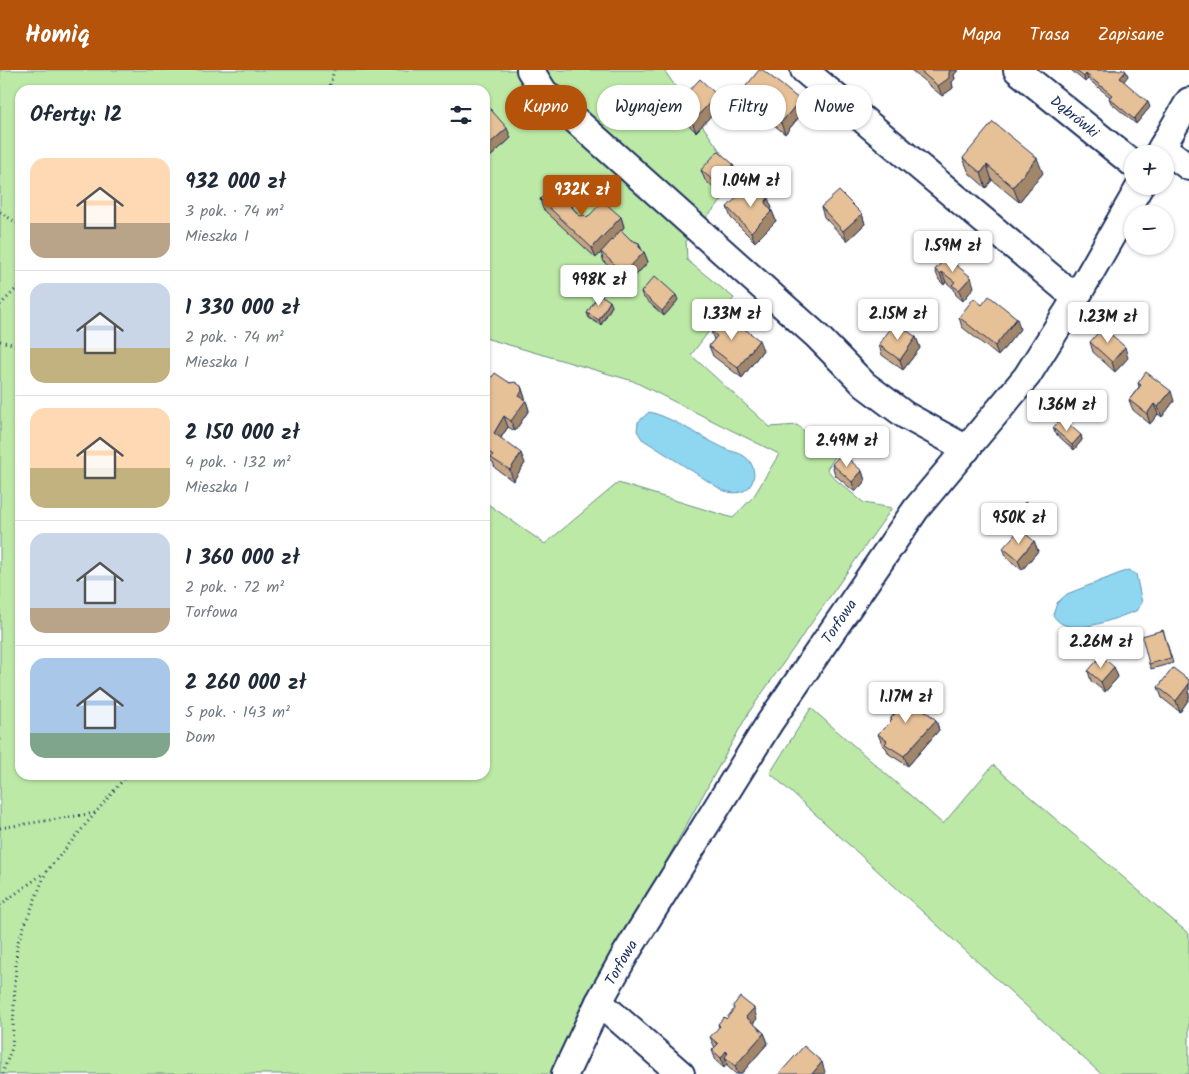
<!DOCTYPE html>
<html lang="pl">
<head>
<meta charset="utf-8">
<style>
  body { margin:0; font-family:Kalam,sans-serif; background:#f6f6f7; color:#1f2937; height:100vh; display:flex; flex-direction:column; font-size:19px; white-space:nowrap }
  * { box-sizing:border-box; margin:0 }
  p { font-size:16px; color:#747a83 }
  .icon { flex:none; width:28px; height:28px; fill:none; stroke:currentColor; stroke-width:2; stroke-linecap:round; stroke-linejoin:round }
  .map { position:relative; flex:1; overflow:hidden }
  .drawer { position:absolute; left:15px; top:15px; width:475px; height:695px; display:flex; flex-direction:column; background:#fff; border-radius:15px; box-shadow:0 1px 4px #0004 }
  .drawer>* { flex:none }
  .banner { position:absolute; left:505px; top:15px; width:475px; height:45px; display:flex; gap:10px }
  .buttons { position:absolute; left:1124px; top:75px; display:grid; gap:10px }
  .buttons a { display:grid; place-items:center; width:50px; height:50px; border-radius:50%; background:#fff; box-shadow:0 1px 4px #0004; font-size:25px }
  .price { position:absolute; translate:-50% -42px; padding:0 11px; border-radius:5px; background:#fff; color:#222; font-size:16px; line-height:32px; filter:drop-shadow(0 1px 2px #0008) }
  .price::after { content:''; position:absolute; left:50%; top:30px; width:15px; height:11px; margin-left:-8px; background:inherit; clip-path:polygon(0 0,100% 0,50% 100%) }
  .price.selected { background:#b45309; color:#fff }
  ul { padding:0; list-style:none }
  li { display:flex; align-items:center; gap:15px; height:125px; padding:0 15px }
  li+li { border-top:1px solid #e0e1e3 }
  li span { display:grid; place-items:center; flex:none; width:140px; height:100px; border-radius:15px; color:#555 }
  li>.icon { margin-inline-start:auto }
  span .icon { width:60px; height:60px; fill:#fffc; stroke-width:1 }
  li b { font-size:21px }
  h2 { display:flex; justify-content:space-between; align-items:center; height:60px; padding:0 15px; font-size:21px }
  .pill { padding:0 18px; border-radius:22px; background:#fff; box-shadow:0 1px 4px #0004; font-size:18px; line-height:45px }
  .pill.selected { background:#b45309; color:#fff }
  header { display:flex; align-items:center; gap:30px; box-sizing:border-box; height:70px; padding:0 25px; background:#b45309; color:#fff }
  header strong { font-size:24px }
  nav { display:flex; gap:28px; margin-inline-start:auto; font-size:18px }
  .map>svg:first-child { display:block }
  .green { fill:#bce9a6; stroke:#6c8c82; fill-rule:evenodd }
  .water { fill:#8fd6f0; stroke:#6193b6 }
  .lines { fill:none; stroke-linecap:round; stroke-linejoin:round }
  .minor-casing { stroke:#1b2f5e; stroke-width:30 }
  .path { stroke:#1b2f5e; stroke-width:3; stroke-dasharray:1 4; stroke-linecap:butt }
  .minor { stroke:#fff; stroke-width:26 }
  .wall { fill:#c6a582; stroke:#1b2f5e }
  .shaded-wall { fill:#a1866a; stroke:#1b2f5e }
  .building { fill:#e6c097; stroke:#1b2f5e }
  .labels { text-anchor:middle; stroke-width:5; stroke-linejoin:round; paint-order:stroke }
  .street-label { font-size:15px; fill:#1b2f5e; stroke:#fff }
</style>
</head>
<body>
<header>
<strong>Homiq</strong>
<nav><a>Mapa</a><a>Trasa</a><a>Zapisane</a></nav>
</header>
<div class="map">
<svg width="1189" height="1004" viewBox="0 0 1189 1004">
  <rect width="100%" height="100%" fill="#fff"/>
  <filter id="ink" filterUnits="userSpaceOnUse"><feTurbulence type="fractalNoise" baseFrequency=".02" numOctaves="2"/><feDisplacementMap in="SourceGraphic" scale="10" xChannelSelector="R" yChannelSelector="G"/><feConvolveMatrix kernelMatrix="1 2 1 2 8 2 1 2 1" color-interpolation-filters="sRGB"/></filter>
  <g filter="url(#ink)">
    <!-- green -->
    <g class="green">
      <path d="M0,0h664l76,110 -54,60 1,20 47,38 -43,57 79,72 27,-2 38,32 -8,12 8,10 29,24 28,5 -143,204 -175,316 -22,46h-552zM20,20h465v248l148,43 146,73 -25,42 -21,22 -115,-35 -73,61 -60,-42v273h-465z"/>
      <polygon points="811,638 943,754 993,695 1189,864 1189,1004 1101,1004 770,703"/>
    </g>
    <!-- water -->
    <g class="water">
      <path d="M649,342c21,4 55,27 77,37 5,3 13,3 18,7 19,12 10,47 -22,34l-80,-51 -5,-8 1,-9z"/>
      <path d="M1128,500l8,4 6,29 -6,8c-22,7 -68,30 -83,4l4,-12 10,-9z"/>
    </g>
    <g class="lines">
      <!-- minor casing -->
      <g class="minor-casing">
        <g id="minor">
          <polyline points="530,0 544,22 816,265 865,315 905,345 967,379"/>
          <polyline points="804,0 1076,228"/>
          <path id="s1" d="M1017,0l115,93"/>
          <polyline points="1162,77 1189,97"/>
          <polyline points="1158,84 1189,31"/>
          <polyline points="599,932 681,1004"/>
          <path id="s2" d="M565,1004l34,-72 26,-47 145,-233 146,-213 111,-133 49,-78 64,-112"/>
        </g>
      </g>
      <!-- path -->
      <g class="path">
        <polyline points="329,20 334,0"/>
        <polyline points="0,142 20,155"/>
        <polyline points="0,235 20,215"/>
        <polyline points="0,271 20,276"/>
        <polyline points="0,758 95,743"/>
        <polyline points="0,835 44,803"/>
        <polyline points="2,1004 12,978 17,874 46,802 127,705"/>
      </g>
      <!-- minor -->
      <use href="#minor" class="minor"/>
    </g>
    <!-- wall -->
    <g class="wall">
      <polygon points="911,0 958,0 954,5 955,9 952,12 953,18 942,26"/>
      <polygon points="1071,0 1125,0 1128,6 1123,11 1150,37 1136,54 1111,33 1109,28 1110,27 1088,9 1085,12"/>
      <polygon points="742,21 800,30 804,41 785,64 746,32"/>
      <polygon points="717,25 721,35 696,62 679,46 675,36"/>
      <polygon points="485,33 511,68 490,87 485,82"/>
      <polygon points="963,88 1043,103 1019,132 992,110 986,118 969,103"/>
      <polygon points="701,100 737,105 719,123 705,110"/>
      <polygon points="540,129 570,131 573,138 580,146 587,148 621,147 624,157 621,161 631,170 639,173 641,179 644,182 648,192 628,214 604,192 601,183 596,188 543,139"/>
      <polygon points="727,137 772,138 771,139 772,141 776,151 755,172 731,148"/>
      <polygon points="821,137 862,144 865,154 847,171 824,147"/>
      <polygon points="946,187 974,217 963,231 956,225 954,219 946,212 944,215 939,210 935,200"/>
      <polygon points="641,222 678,230 664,246 643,227"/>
      <polygon points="982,235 1020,259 998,286 962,257 959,247"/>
      <polygon points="612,236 601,255 589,248 587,243"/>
      <polygon points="711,261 763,280 742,308 713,286 709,276 714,270"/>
      <polygon points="916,267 920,278 903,300 882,285 879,275"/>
      <polygon points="1090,272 1128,288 1115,302 1093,282"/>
      <polygon points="492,307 521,316 529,340 515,361 508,357 501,368 525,393 513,411 495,398 493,392 485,387 485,310"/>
      <polygon points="1138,313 1174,331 1162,347 1158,344 1150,354 1133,340 1129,330 1139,317"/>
      <polygon points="1053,358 1081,365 1082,370 1074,380 1055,363"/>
      <polygon points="832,394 862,401 865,411 855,422 835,405"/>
      <polygon points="1016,444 1043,450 1034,462 1017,449"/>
      <polygon points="1034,471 1038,481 1022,500 1007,488 1003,478"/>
      <polygon points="1163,560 1173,593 1151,599 1149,594"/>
      <polygon points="1114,597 1118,607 1105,622 1091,611 1088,601"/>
      <polygon points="1189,610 1189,629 1180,642 1162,628 1158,617"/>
      <polygon points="919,632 921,637 936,650 939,660 908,696 889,684 886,678 882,674 878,664 891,651 891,648 894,644 890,634"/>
      <polygon points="757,949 753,953 764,963 768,973 741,1004 736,1004 728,997 727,994 724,998 716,991 712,980 715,978 710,967 719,958 718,954"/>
    </g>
    <!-- shaded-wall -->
    <g class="shaded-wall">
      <polygon points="950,0 958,0 954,5 955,9 952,12 953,18 942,26 938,16"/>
      <polygon points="1126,1 1128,6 1122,14 1120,8"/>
      <polygon points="1086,4 1088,9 1085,12 1084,7"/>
      <polygon points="717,25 721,35 696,62 692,52"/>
      <polygon points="800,30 804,41 785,64 781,53"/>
      <polygon points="1148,32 1150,37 1136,54 1134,49"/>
      <polygon points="507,58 511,68 490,87 486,77"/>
      <polygon points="1037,88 1043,103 1019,132 1013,117"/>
      <polygon points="733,94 737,105 719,123 716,113"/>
      <polygon points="987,95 992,110 986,118 981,103"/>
      <polygon points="768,128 772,138 769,143 765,133"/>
      <polygon points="772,141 776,151 755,172 751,162"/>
      <polygon points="862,144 865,154 847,171 843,161"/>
      <polygon points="621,147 624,157 596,188 592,178"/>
      <polygon points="639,173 643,183 644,182 648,192 628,214 624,203 639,177"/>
      <polygon points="942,202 946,212 944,215 940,204"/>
      <polygon points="971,207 974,217 963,231 959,220"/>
      <polygon points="676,225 678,230 664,246 662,241"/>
      <polygon points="610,231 612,236 601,255 599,250"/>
      <polygon points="1017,248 1020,259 998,286 995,276"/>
      <polygon points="916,267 920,278 903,300 900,290"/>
      <polygon points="759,270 763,280 742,308 738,298"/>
      <polygon points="1125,277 1128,288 1115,302 1112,292"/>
      <polygon points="521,316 529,340 515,361 511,351 519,326"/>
      <polygon points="1171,321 1174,331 1162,347 1158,337"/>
      <polygon points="1154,334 1158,344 1150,354 1147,344"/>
      <polygon points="504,346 508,357 497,373 494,363"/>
      <polygon points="1081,365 1082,370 1074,380 1072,375"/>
      <polygon points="521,383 525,393 513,411 510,400"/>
      <polygon points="862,401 865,411 855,422 852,412"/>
      <polygon points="1042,445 1043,450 1034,462 1032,457"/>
      <polygon points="1034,471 1038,481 1022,500 1018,490"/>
      <polygon points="1114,597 1118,607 1105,622 1101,612"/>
      <polygon points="1189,614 1189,629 1180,642 1176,631"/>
      <polygon points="936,650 939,660 908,696 904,686"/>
      <polygon points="754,938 757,949 750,957 746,947"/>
      <polygon points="764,963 768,973 741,1004 738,1004 735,996"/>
      <polygon points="726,981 730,991 725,987 727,994 724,998 721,988"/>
      <polygon points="822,992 825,1002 824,1004 812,1004"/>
    </g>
    <!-- building -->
    <g class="building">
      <polygon points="759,0 763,0 800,30 781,53 742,21"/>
      <polygon points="919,0 951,0 949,2 949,8 938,16"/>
      <polygon points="1075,0 1125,0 1126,1 1120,8 1148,32 1134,49 1109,28 1112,25 1086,4 1084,7"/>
      <polygon points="700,9 717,25 692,52 675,36"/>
      <polygon points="485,33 507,58 486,77 485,75"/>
      <polygon points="993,52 1037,88 1013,117 987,95 981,103 963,88"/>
      <polygon points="718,81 733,94 716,113 701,100"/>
      <polygon points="751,114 768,128 765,133 772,141 751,162 727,137"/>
      <polygon points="555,115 570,131 568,133 580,146 584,145 587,148 603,131 621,147 592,178 540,129"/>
      <polygon points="839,121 862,144 843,161 821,137"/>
      <polygon points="621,160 631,170 639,173 639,177 644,182 624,203 601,182"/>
      <polygon points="946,187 971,207 959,220 952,215 955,212 942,202 940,204 935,200"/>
      <polygon points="655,206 676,225 662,241 641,222"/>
      <polygon points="599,224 610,231 599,250 587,243"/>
      <polygon points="989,226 1017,248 995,276 959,247 974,228 982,235"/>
      <polygon points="724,243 759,270 738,298 709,276 717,266 711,261"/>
      <polygon points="895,252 916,267 900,290 879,275"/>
      <polygon points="1103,257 1125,277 1112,292 1090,272"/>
      <polygon points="1146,302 1171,321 1158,337 1154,334 1147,344 1129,330 1141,315 1138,313"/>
      <polygon points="495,303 510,313 515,312 521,316 522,321 519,326 526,330 511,351 504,346 494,363 521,383 510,400 491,388 493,385 485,379 485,310 486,308 492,307"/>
      <polygon points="1061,348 1081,365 1072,375 1053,358"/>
      <polygon points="842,383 862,401 852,412 832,394"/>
      <polygon points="1025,432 1042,445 1032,457 1016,444"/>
      <polygon points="1020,459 1034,471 1018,490 1003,478"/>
      <polygon points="1163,560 1171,588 1149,594 1142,566"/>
      <polygon points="1101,586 1114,597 1101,612 1088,601"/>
      <polygon points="1173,598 1189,610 1189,614 1176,631 1158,617"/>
      <polygon points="904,618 919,632 917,634 936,650 904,686 885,674 887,671 878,664 892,650 891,648 898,640 890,634"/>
      <polygon points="740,927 754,938 746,947 764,963 735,996 725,987 728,983 726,981 721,988 712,980 718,974 710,967 720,956 718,954 724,947 726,949 734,939 733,936"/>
      <polygon points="804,976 822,992 812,1004 779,1004"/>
    </g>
  </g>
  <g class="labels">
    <!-- street labels -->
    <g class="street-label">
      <text dy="5" stroke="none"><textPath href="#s1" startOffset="74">Dąbrówki</textPath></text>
      <text dy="5" stroke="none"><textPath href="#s2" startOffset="530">Torfowa</textPath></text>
      <text dy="5" stroke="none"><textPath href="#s2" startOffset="125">Torfowa</textPath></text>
    </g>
  </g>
</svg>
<div class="buttons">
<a>+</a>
<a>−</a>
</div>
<b class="price" style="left:751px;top:138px">1.04M zł</b>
<b class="price selected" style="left:582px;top:147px">932K zł</b>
<b class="price" style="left:953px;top:203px">1.59M zł</b>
<b class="price" style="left:599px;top:237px">998K zł</b>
<b class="price" style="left:732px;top:271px">1.33M zł</b>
<b class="price" style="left:898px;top:271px">2.15M zł</b>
<b class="price" style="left:1108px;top:274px">1.23M zł</b>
<b class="price" style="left:1067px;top:362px">1.36M zł</b>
<b class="price" style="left:847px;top:398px">2.49M zł</b>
<b class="price" style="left:1019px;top:475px">950K zł</b>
<b class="price" style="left:1101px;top:599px">2.26M zł</b>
<b class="price" style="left:906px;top:654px">1.17M zł</b>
<div class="banner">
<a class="pill selected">Kupno</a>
<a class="pill">Wynajem</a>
<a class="pill">Filtry</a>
<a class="pill">Nowe</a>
</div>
<section class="drawer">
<h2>Oferty: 12<svg class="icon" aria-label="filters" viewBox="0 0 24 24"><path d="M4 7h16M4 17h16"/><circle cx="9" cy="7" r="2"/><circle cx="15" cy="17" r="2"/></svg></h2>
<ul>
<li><span style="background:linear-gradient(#ffd9b3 65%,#b9a48a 0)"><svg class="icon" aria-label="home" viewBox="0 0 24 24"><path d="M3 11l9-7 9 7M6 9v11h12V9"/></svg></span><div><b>932 000 zł</b><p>3 pok. · 74 m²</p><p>Mieszka I</p></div></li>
<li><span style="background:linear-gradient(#c9d6e8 65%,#c2b280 0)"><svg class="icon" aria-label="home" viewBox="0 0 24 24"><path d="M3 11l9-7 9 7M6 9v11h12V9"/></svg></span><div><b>1 330 000 zł</b><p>2 pok. · 74 m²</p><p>Mieszka I</p></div></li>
<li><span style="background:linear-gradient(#ffd9b3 60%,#c2b280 0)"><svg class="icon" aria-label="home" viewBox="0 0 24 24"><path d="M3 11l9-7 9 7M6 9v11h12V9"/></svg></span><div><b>2 150 000 zł</b><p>4 pok. · 132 m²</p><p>Mieszka I</p></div></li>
<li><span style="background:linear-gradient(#c9d6e8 75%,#b9a48a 0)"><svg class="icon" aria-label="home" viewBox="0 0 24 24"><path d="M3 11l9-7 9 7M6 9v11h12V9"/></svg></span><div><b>1 360 000 zł</b><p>2 pok. · 72 m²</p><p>Torfowa</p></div></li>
<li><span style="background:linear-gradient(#a9c7e8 75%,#7fa58c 0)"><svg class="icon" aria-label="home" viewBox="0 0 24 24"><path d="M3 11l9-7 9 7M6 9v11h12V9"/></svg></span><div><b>2 260 000 zł</b><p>5 pok. · 143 m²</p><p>Dom</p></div></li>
</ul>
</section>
</div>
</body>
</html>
